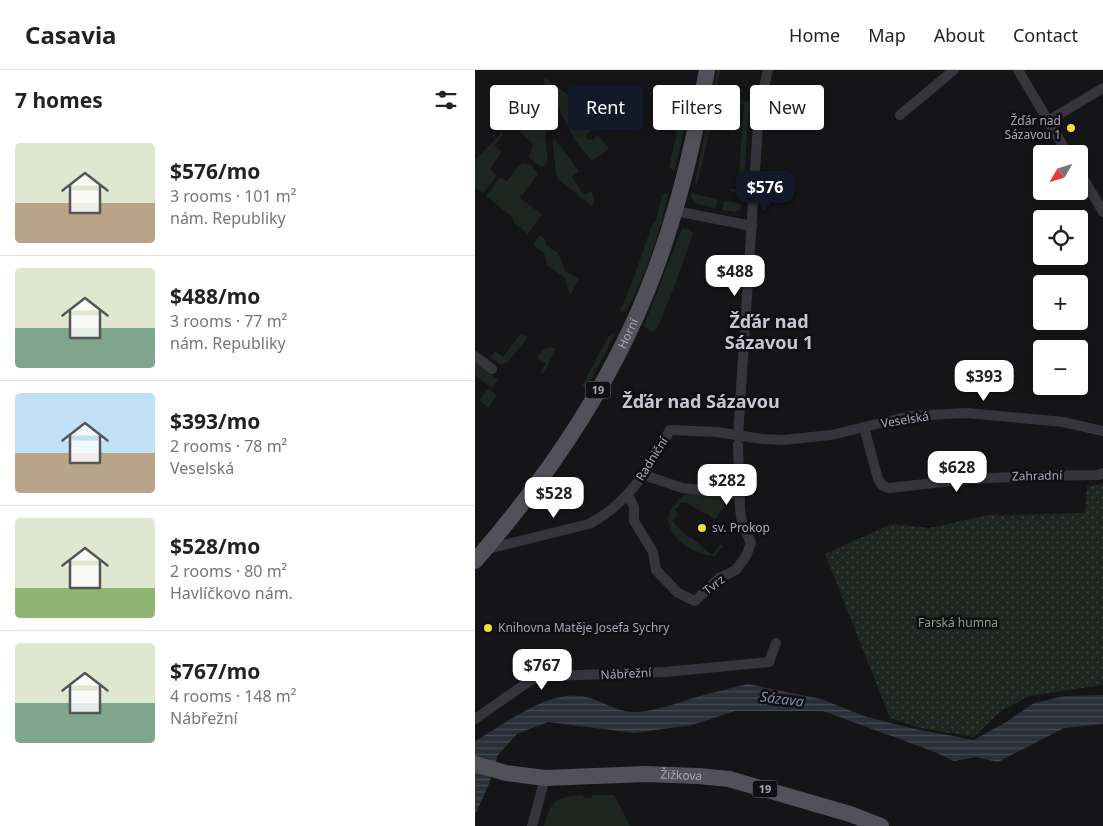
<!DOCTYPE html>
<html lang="en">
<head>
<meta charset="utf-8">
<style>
  body { margin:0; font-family:"Noto Sans",sans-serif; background:#f6f6f6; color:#222; height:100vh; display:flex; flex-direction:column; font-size:19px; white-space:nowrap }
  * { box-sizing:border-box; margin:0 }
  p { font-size:16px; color:#767676 }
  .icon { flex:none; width:28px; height:28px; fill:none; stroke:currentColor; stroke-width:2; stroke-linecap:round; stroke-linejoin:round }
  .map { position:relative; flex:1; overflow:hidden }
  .panel { display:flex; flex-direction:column; background:#fff; width:475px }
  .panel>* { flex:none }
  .top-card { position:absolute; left:15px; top:15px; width:475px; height:45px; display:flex; gap:10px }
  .needle { width:32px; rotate:231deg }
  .buttons { position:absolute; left:558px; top:75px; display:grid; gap:10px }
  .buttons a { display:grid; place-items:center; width:55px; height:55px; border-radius:5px; background:#fff; box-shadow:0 2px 8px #0003; font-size:25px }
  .price { position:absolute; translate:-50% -42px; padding:0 11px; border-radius:10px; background:#fff; color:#222; font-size:16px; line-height:32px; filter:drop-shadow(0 1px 2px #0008) }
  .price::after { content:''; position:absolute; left:50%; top:30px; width:15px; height:11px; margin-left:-8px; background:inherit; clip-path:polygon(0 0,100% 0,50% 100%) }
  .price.active { background:#111827; color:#fff }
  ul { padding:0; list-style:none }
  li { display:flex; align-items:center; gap:15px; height:125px; padding:0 15px }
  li+li { border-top:1px solid #e0e0e0 }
  li span { display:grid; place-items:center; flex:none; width:140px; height:100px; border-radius:5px; color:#555 }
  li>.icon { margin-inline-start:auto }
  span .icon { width:60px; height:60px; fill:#fffc; stroke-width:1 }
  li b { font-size:21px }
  h2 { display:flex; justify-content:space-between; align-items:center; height:60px; padding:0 15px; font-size:21px }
  .chip { padding:0 18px; border-radius:5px; background:#fff; box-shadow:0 2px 8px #0003; font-size:18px; line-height:45px }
  .chip.active { background:#111827; color:#fff }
  header { display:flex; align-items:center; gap:30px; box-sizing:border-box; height:70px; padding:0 25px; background:#fff; border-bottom:1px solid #e0e0e0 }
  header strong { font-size:24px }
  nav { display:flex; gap:28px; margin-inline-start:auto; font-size:18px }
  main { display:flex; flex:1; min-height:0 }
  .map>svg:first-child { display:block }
  .green { fill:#1e2621 }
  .park { fill:url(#park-dots) }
  .water { fill:url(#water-rules) }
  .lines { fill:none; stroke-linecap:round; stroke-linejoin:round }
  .street { stroke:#36353b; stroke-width:10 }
  .primary { stroke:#52515a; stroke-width:16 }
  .poi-dot { fill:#efe033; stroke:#100f11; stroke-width:2 }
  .labels { text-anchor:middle; stroke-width:5; stroke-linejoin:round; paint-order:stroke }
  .shield { fill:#100f11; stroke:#797984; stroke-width:1 }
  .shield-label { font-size:11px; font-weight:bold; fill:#a6a7b6 }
  .poi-label { font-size:12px; fill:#a6a7b6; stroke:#100f11; text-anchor:start }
  .street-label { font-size:12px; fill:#a6a7b6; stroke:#100f11 }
  .park-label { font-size:12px; fill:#7da189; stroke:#100f11 }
  .water-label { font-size:14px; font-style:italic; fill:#7d8bb1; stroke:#100f11 }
  .district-label { font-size:18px; font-weight:bold; fill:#c7c7d2; stroke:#100f11 }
</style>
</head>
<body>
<header>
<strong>Casavia</strong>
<nav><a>Home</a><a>Map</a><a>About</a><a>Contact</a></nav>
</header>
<main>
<section class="panel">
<h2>7 homes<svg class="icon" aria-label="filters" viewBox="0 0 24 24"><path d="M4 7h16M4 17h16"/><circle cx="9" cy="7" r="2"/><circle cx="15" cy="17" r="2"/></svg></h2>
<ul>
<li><span style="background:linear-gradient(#dfe7d0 60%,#b9a48a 0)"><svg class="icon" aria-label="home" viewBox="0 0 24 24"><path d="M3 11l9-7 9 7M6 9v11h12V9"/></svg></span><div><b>$576/mo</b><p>3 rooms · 101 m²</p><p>nám. Republiky</p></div></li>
<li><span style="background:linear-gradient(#dfe7d0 60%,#7fa58c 0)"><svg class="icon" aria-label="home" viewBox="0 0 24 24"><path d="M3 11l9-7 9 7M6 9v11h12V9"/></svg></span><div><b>$488/mo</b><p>3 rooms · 77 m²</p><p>nám. Republiky</p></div></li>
<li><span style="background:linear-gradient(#bfe0f5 60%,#b9a48a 0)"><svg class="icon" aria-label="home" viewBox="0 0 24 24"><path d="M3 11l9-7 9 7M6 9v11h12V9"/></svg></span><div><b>$393/mo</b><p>2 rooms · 78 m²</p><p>Veselská</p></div></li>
<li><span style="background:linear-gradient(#dfe7d0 70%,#8fb573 0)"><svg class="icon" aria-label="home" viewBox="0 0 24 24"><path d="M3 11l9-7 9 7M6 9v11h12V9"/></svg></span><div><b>$528/mo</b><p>2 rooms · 80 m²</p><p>Havlíčkovo nám.</p></div></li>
<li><span style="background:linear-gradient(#dfe7d0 60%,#7fa58c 0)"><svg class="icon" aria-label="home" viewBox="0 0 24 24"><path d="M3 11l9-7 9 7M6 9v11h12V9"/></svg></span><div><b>$767/mo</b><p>4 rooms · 148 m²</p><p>Nábřežní</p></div></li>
</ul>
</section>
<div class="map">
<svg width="628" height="756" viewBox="0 0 628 756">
  <defs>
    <pattern id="park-dots" width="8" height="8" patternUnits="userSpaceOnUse" patternTransform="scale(1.25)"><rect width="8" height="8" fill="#1e2621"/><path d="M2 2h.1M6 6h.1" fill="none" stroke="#3c433f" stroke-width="1.8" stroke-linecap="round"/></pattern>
    <pattern id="water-rules" width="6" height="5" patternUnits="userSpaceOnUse" patternTransform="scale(1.25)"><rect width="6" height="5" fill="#2b2f39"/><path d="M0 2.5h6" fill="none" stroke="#474a53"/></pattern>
  </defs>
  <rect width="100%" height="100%" fill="#151416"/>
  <!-- green -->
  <g class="green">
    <polygon points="242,0 245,0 239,41 222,115 220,113"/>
    <polygon points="70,8 94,25 103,38 101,40 118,59 112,64 112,69 117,70 123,65 134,79 117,91 100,70 82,36 74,38 69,18 69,9"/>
    <polygon points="213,21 217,22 206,75 199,101 194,97 206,44 208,44"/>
    <polygon points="60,29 64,31 66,40 73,54 70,66 73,92 67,97 63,95 54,87 58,74 44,61 47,56 41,51 36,56 34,55"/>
    <polygon points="135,30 149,44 143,50 129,36"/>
    <polygon points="263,30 275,32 280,38 275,40 273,42 269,113 275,119 275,122 257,122 255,119 263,119 269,34 263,33"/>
    <polygon points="27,63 28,64 19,76 27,82 15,99 22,106 9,122 7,123 0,117 0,90"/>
    <polygon points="80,69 104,101 97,107 109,125 117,121 119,133 117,136 83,109 81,104 78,75 78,70"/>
    <polygon points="48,93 56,95 63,104 45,128 67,144 53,164 40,154 38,148 11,126 25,107 32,111 44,95"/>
    <path d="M191,123l2,1c-8,41 -23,81 -42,118l-6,-1 12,-28 20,-58 4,-5 6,-25z"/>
    <polygon points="216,123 241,129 242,130 241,137 239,138 222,134 216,127"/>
    <polygon points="249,131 264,133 266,135 265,140 261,142 247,140"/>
    <polygon points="207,158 215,160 218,164 201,212 182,259 179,261 176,261 166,254 170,253"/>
    <polygon points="65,165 71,171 70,174 83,183 90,201 104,209 95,225 89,207 72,195 69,183 58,175"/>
    <polygon points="46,263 53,267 33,292 26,295 16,288 20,281 28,287"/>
    <polygon points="138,263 140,264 112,318 107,316 133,267"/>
    <polygon points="76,277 81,279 68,304 66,302 71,293 62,288 67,280"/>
    <polygon points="0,292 23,310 17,318 0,306"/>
    <polygon points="13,319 22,325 13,338 4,330"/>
    <path d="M227,422l14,2 9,6 -1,7 -8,11 -2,1 -8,-6 -1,1 -18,-11v-2l-1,2 -7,-1 1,2 -3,5 -2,-1 3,7 -4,3 -1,4 14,14 5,2 20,17 9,-11 2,2 -8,10c-24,0 -62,-27 -40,-52 3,-3 7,-8 12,-10 4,-2 10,-1 15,-2z"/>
    <path d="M108,725l1,3h8v-3h22l16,31h-86c8,-28 11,-28 39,-31z"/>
  </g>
  <!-- park -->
  <polygon class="park" points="628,414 628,615 554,626 525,642 499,667 445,658 415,648 350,484 416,454 454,458 513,445 610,443 612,416"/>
  <!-- water -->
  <path class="water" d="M273,614l73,15 46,18 48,12 59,11 32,-18 28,-19 31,-7 38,-1v29l-39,4 -66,34 -22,-5 -22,4 -22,-10 -109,-40h-88l-43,14 -58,8 -86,-11 -31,12 -19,21 -9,29 -14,31v-74c31,-17 70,-50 107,-45 17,3 36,16 51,16 20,0 41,-8 60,-14 18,-5 37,-10 55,-14z"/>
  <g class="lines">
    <!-- street -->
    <g class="street">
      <polyline points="543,0 593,84"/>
      <polyline points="425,45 479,0"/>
      <polyline points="573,51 628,18"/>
      <polyline points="604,101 628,142"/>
      <polyline points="200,141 277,156"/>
      <polyline points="0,286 17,299"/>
      <polyline points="389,357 403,409 408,416 414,418 495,409 558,406 623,405 628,403"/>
      <polyline points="263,366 284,39 293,0"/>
      <polyline points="169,405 207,418 263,424"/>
      <polyline points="153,425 159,437 159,451 178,482 181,500 203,523 220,531 244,508 261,500 271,486 276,473 267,453 265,439 263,374"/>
      <path d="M12,479l102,-25c39,-20 61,-57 81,-94l47,2 45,7 21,1 48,-5 79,-19 56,-3 97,9 40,9"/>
      <polyline points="0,649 56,610 76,606 190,602 294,592 301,573"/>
      <polyline points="57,756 70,708"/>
    </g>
    <!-- primary -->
    <g class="primary">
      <path id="s1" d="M0,491c61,-70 115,-146 155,-231 39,-82 61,-171 77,-260"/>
      <path id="s2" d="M0,694l31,9 39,5 100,-4 53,2 31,3 121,35 31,12"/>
    </g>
  </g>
  <!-- markers -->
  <g class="poi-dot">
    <circle cx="596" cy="58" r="5"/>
    <circle cx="227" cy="458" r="5"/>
    <circle cx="13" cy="558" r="5"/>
  </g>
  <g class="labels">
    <!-- shield labels -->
    <g class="shield">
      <rect x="110.5" y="311.5" width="25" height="17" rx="4"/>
      <rect x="277.5" y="710.5" width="25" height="17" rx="4"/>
    </g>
    <g class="shield-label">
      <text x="123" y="324">19</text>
      <text x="290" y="723">19</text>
    </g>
    <!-- poi labels -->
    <g class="poi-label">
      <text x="586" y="55" text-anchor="end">Žďár nad<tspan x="586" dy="14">Sázavou 1</tspan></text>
      <text x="237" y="462">sv. Prokop</text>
      <text x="23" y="562">Knihovna Matěje Josefa Sychry</text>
    </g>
    <!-- street labels -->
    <g class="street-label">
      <text dy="4" stroke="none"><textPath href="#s1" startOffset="275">Horní</textPath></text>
      <text transform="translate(430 350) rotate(-9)" y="4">Veselská</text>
      <text transform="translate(177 389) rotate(-58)" y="4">Radniční</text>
      <text transform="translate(562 406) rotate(-1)" y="4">Zahradní</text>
      <text transform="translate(239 515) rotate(-38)" y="4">Tvrz</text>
      <text transform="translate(151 604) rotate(-3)" y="4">Nábřežní</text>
      <text dy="4" stroke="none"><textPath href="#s2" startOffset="208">Žižkova</textPath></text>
    </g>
    <!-- park labels -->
    <g class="park-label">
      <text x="483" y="557">Farská humna</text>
    </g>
    <!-- water labels -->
    <g class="water-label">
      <text transform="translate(307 629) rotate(7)" y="5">Sázava</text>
    </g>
    <!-- district labels -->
    <g class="district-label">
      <text x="294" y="258">Žďár nad<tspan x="294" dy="21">Sázavou 1</tspan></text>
      <text x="226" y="338">Žďár nad Sázavou</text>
    </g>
  </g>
</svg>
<div class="buttons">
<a><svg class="needle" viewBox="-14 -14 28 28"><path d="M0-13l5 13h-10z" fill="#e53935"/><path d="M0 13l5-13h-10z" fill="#767676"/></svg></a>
<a><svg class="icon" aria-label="locate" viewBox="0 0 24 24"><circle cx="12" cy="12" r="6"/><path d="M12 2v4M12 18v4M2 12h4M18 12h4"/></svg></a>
<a>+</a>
<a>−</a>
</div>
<b class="price active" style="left:290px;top:143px">$576</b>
<b class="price" style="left:260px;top:227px">$488</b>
<b class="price" style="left:509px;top:332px">$393</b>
<b class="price" style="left:482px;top:423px">$628</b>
<b class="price" style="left:252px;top:436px">$282</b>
<b class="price" style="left:79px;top:449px">$528</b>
<b class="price" style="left:67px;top:621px">$767</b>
<div class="top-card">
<a class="chip">Buy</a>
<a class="chip active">Rent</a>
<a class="chip">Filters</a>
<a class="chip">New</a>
</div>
</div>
</main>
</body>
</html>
